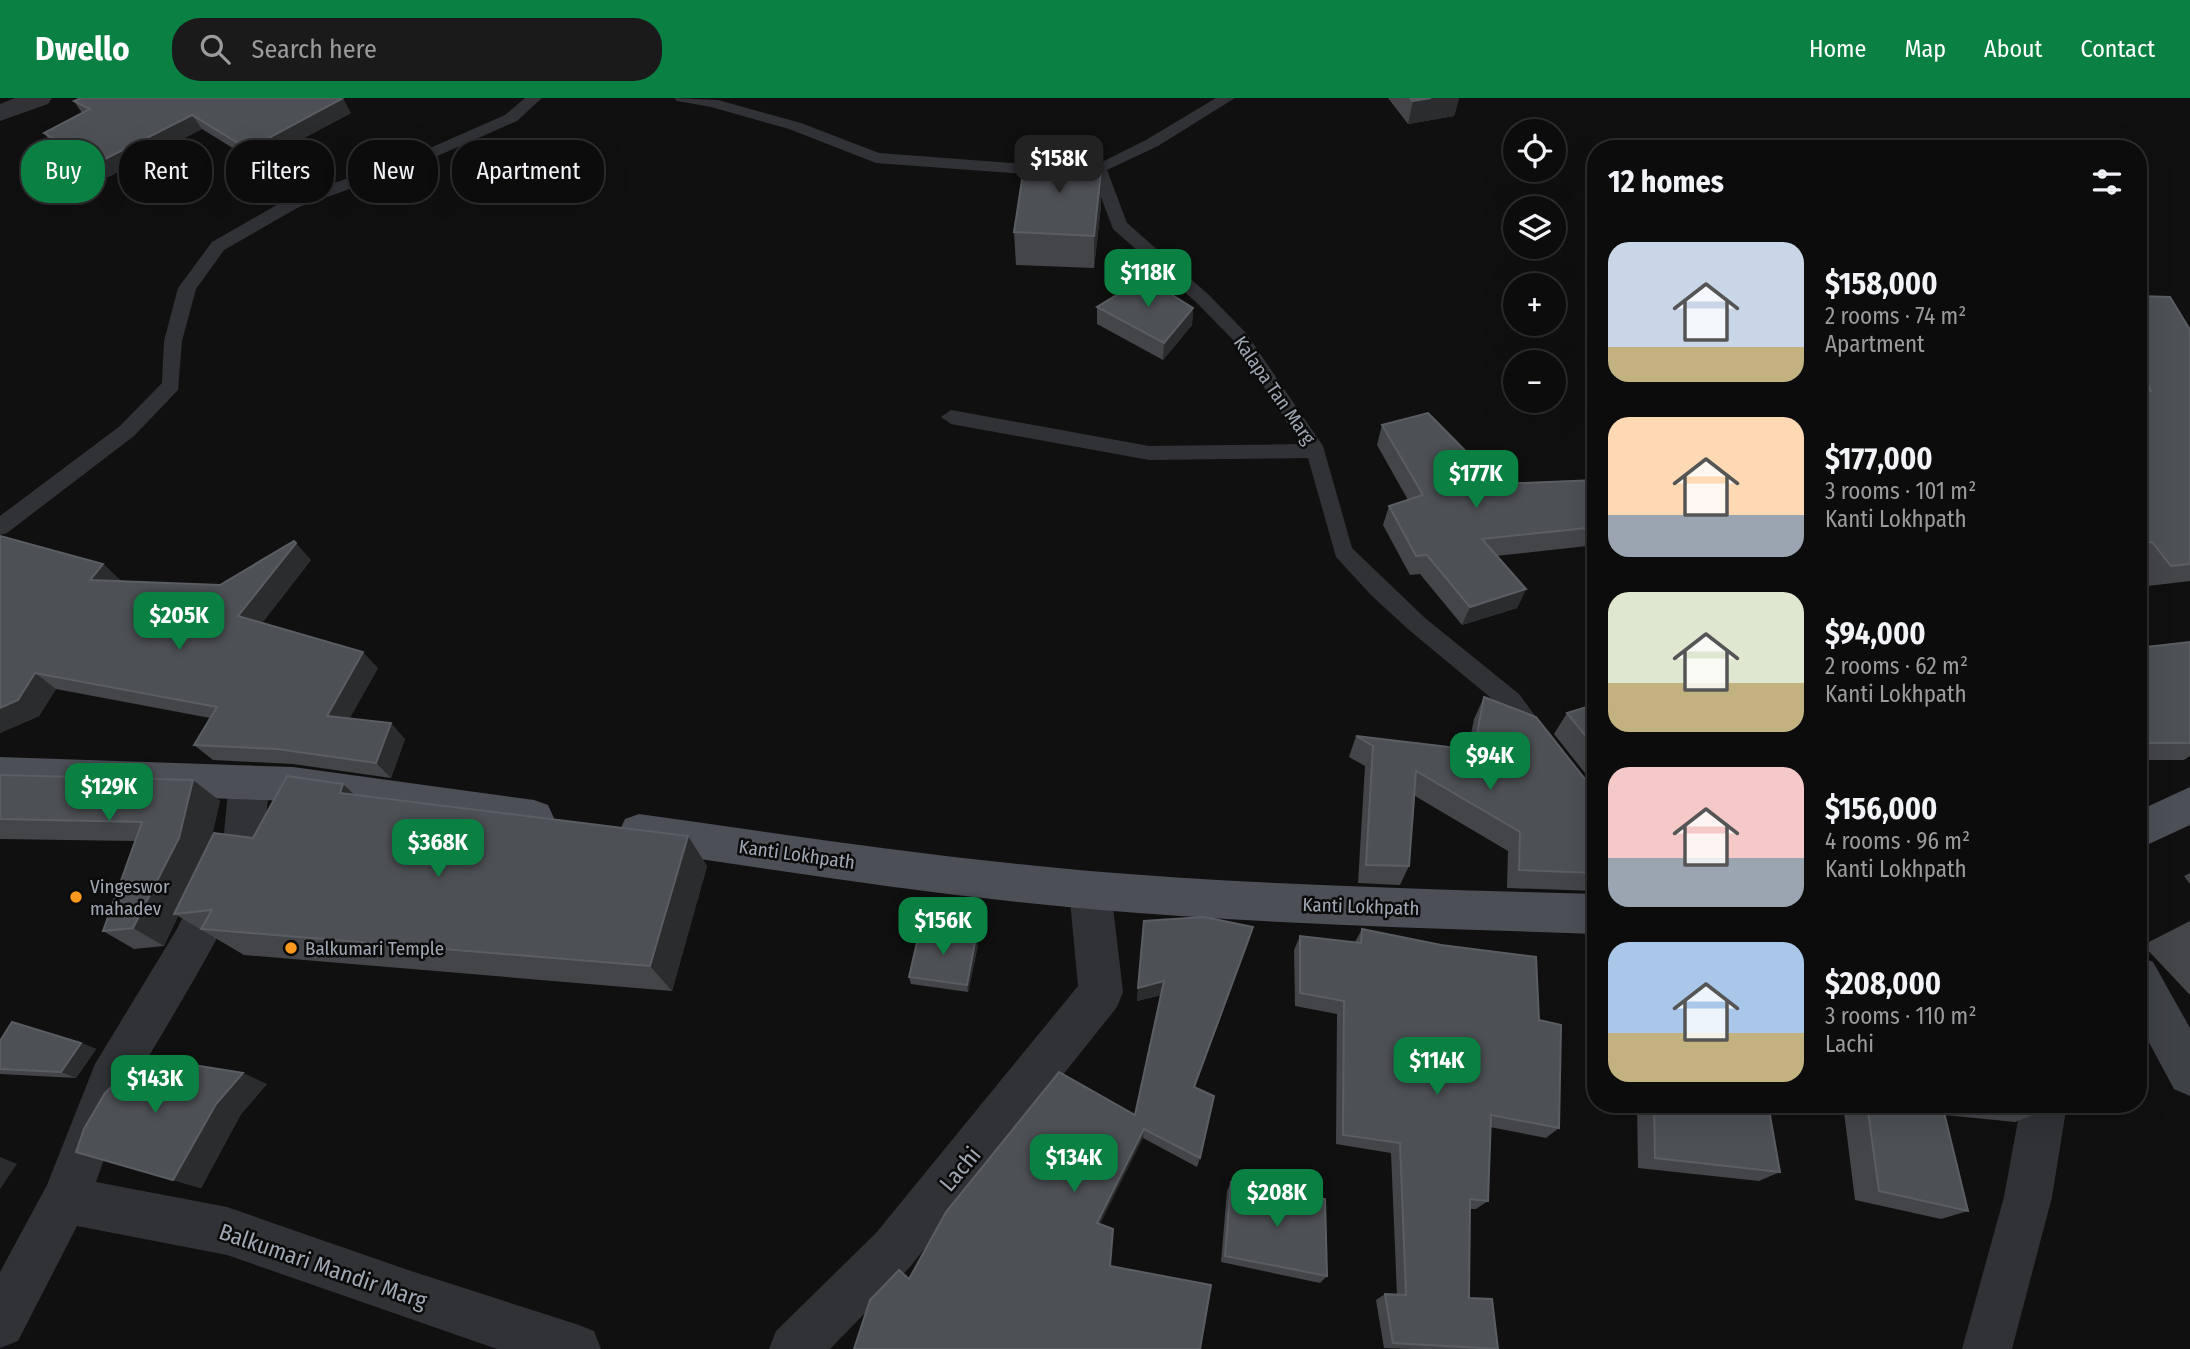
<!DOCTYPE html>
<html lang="en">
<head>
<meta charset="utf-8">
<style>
  body { margin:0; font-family:"Fira Sans Condensed",sans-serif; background:#1a1a1b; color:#f1f3f6; height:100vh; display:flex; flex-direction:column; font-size:26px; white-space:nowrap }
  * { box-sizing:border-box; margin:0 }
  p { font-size:23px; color:#9a9b9d }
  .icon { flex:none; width:38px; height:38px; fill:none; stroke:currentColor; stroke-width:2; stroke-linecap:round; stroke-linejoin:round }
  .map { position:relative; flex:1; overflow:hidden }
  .details { position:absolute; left:1587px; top:42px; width:560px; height:973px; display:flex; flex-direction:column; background:#0c0c0d; border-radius:28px; box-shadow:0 7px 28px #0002,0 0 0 2px #2c2c2e }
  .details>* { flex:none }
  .banner { position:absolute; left:21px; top:42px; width:665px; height:63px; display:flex; gap:14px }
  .fabs { position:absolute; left:1503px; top:21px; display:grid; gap:14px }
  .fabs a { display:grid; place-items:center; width:63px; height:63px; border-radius:50%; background:#0c0c0d; box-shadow:0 7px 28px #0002,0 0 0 2px #2c2c2e; font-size:35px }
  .price { position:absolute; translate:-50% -60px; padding:0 16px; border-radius:14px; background:#0b8043; color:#fff; font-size:23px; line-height:46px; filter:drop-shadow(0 2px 4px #0008) }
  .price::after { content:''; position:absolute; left:50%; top:42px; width:21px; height:16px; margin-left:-10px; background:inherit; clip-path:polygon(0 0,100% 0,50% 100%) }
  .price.active { background:#222; color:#fff }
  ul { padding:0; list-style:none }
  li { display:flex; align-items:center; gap:21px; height:175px; padding:0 21px }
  li span { display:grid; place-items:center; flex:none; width:196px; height:140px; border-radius:21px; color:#555 }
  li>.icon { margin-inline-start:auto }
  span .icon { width:84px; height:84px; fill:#fffc; stroke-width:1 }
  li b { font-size:30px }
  h2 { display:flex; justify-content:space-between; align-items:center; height:84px; padding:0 21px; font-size:30px }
  .chip { padding:0 24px; border-radius:28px; background:#0c0c0d; box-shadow:0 7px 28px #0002,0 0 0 2px #2c2c2e; font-size:24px; line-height:63px }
  .chip.active { background:#0b8043; color:#fff }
  header { display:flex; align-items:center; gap:42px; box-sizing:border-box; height:98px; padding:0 35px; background:#0b8043; color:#fff }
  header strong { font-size:33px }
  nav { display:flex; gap:38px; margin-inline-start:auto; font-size:24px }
  .search { width:490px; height:63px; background:#1a1a1b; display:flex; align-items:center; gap:18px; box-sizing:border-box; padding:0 24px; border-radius:28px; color:#9a9b9d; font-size:26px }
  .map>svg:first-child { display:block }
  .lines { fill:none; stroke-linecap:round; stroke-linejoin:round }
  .lane { fill:#313236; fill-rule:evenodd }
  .street { fill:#313236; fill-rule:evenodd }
  .secondary { fill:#3e4146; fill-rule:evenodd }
  .primary { fill:#4c4f56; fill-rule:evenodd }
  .wall { fill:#434549 }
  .shaded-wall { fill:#2a2c2e }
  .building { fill:#4d5054; stroke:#5a5e63; stroke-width:2 }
  .poi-dot { fill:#fb981e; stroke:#0b0b0c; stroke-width:2.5 }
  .labels { text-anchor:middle; stroke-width:5; stroke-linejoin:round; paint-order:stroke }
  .street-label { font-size:19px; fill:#a0a8b3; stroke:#0b0b0c }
  .poi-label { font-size:19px; fill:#a0a8b3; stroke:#0b0b0c; text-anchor:start }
  .near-street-label { font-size:23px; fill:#a0a8b3; stroke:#0b0b0c }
</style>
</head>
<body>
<header>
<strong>Dwello</strong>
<div class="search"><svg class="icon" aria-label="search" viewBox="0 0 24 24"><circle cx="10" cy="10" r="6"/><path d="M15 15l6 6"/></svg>Search here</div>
<nav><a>Home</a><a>Map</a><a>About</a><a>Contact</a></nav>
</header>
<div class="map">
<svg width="2190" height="1251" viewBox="0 0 2190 1251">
  <rect width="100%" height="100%" fill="#101011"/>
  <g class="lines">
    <!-- lane -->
    <g class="lane">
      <polygon points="525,0 542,0 517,23 417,67 299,109 224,152 196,191 182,243 178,292 134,338 7,435 0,437 0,418 120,328 162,285 164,243 178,190 212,144 287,101 405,61 505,17"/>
      <polygon points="674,0 718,2 801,25 879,55 1053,68 1061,73 1053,78 876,65 789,31 711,9 677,3"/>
      <polygon points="1216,0 1235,0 1158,48 1107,72 1127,125 1209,197 1246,235 1323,348 1352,450 1425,520 1519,596 1549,637 1546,644 1538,647 1530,644 1503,610 1409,532 1371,497 1336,459 1308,360 1149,362 951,326 941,319 951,312 1149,348 1301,346 1234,243 1197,205 1113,131 1090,70 1146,42"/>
    </g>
    <!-- street -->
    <g class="street">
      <polygon points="15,0 52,0 48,6 0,23 0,6"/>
      <path d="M249,667l14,5c32,68 -101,256 -134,322 -13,28 -22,60 -33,90l131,25 184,64 165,53 18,7 7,18h-104l-270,-94 -150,-29 -59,115 -18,7v-76l47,-87 48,-121 82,-135 47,-96 5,-51 6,-12z"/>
      <polygon points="1090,773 1105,778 1111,792 1123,894 1117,909 910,1169 830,1251 769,1251 776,1233 876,1135 1078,888 1069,792 1075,778"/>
      <polygon points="2021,1006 2067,1006 2052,1099 2012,1251 1962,1251 2004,1099"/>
    </g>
    <!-- secondary -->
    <polygon class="secondary" points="2138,858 2153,864 2190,930 2190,998 2174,991 2138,924"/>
    <!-- primary -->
    <g class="primary">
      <polygon points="0,659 293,669 534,702 548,707 554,720 548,733 534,738 293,703 0,693"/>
      <polygon points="2190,689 2190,727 2138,751 2138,713"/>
      <path d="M639,716c150,21 300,44 451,57 168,14 337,18 506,23v40c-169,-6 -338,-10 -507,-25 -150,-13 -300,-37 -450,-59l-14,-5 -6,-13 6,-13z"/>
    </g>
  </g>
  <!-- wall -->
  <g class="wall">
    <polygon points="1388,0 1459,0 1454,18 1408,26"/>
    <polygon points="74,3 351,15 257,65 202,31 108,79 55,50 44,35 82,15"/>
    <polygon points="1101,107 1094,170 1016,167 1014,134"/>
    <polygon points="2138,198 2190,232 2190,483 2148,488 2138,476"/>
    <polygon points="1097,209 1193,210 1192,227 1163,262 1097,226"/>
    <polygon points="1382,327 1498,386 1596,382 1596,447 1496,458 1526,491 1517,510 1462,527 1420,476 1410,477 1383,427 1389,408 1408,402 1377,347"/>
    <polygon points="0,438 103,466 121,483 220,487 311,462 262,525 378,570 349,621 405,641 391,680 293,666 213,662 194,647 210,620 56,591 39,618 0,635"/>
    <polygon points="2190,544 2190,658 2184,662 2138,662 2138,550"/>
    <polygon points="1484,599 1596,695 1596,793 1507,790 1508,753 1415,698 1409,768 1400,787 1358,785 1365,668 1349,659 1356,638 1468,651 1474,621"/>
    <polygon points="1596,606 1596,689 1554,636 1567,615"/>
    <polygon points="0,677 193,682 220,703 211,740 253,740 343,686 354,696 688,738 707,768 672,893 244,857 178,818 164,848 134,851 103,833 135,743 0,741"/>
    <polygon points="2190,775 2190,786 2184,778"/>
    <polygon points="1144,823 1253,829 1249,843 1195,989 1200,1060 1197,1069 1143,1040 909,1181 1135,1017 1161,897 1137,903"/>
    <polygon points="2190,823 2190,897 2143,847"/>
    <polygon points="1362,831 1539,922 1559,1030 1546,1040 1490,1029 1488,1103 1476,1111 1470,1111 1469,1200 1497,1251 1412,1251 1384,1250 1376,1202 1385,1196 1397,1197 1391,1055 1336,1046 1337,916 1295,908 1294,852 1300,838 1355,844"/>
    <polygon points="978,847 968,894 911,886 909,879"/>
    <polygon points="0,943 81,945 96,951 76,980 0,976"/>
    <polygon points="267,986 241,1016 201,1090 76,1054"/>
    <polygon points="1637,1006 1768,1006 1780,1074 1759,1083 1638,1070"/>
    <polygon points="1843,1006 2052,1006 2051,1010 2015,1024 1945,1017 1968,1113 1941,1121 1855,1102"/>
    <polygon points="1231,1084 1327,1178 1320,1185 1221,1164 1227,1093"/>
  </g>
  <!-- shaded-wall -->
  <g class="shaded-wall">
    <polygon points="343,0 351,15 257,65 248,51"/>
    <polygon points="1431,0 1459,0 1454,18 1408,26 1413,3"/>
    <polygon points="192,17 202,31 108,79 97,65"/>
    <polygon points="1101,74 1101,107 1094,170 1094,138"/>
    <polygon points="1193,210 1192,227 1163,262 1164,245"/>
    <polygon points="296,445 311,462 255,534 238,518"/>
    <polygon points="103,466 121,483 90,482"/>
    <polygon points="1526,491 1517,510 1462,527 1470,509"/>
    <polygon points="363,554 378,570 342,634 327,618"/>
    <polygon points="35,575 56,591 39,618 0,635 0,610"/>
    <polygon points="391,625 405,641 391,680 376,665"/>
    <polygon points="193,682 220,703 207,760 174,816 178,818 164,848 133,830"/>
    <polygon points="343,686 377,718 340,695"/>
    <polygon points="688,738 707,768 672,893 650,868"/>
    <polygon points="1253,829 1249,843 1191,999 1194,989"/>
    <polygon points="976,839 978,847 968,894 967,887"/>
    <polygon points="1164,883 1163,896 1137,903 1138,890"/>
    <polygon points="81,945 96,951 76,980 61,974"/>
    <polygon points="243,975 267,986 241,1016 201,1090 173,1082 216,1006"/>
    <polygon points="1144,1031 1143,1040 1097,1132 1097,1125"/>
    <polygon points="0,1059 17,1066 0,1091"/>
  </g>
  <!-- building -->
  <g class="building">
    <polygon points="81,0 343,0 248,51 192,17 97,65 44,35 90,11 74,3"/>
    <polygon points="1410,0 1431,0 1413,3"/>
    <polygon points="1026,56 1095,59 1101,74 1094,138 1014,134"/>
    <polygon points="1145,180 1193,210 1164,245 1097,209"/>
    <polygon points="2138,198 2170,199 2190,232 2190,466 2171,468 2152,444 2138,445 2138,294 2151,293 2138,266"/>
    <polygon points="1428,315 1498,386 1596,382 1596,429 1482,441 1526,491 1470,509 1427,457 1416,458 1389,408 1423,397 1382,327"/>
    <polygon points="0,438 103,466 90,482 220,487 294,443 296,445 238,518 363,554 327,618 391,625 376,665 277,651 194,647 217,609 35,575 18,602 0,610"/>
    <polygon points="2190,544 2190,645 2138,645 2138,550"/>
    <polygon points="1484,599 1536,619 1596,695 1596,775 1519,772 1520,734 1416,673 1409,768 1366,767 1373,648 1356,638 1474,652"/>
    <polygon points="1596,606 1596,651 1567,615"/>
    <polygon points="0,677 193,682 179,740 133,830 103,833 142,724 0,721"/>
    <polygon points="287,678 343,686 340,695 688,738 650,868 201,831 212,812 174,816 214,735 253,740"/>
    <polygon points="1204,819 1253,829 1194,989 1214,998 1200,1060 1144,1031 1097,1125 1113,1131 1110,1168 1211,1187 1200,1251 854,1251 870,1202 899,1172 909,1181 946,1114 1059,974 1135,1017 1164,883 1138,890 1144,823"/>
    <polygon points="920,831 976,839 967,887 909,879"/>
    <polygon points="1362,831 1441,847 1536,859 1539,922 1561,927 1559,1030 1491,1017 1488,1103 1470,1101 1469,1200 1492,1201 1498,1251 1393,1245 1385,1196 1406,1197 1400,1045 1343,1037 1344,903 1300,895 1300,838 1361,845"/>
    <polygon points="2138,840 2147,853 2138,857"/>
    <polygon points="12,924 81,945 61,974 0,971 0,943"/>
    <polygon points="144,959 243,975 216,1006 173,1082 76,1054 84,1031 105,995"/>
    <polygon points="1654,1006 1768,1006 1780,1074 1655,1060"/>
    <polygon points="1867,1006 1942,1006 1968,1113 1879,1093"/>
    <polygon points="2011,1006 2052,1006 2051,1010"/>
    <polygon points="1231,1084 1325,1101 1327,1178 1225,1158"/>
  </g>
  <!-- markers -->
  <g class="poi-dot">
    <circle cx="76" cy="799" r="7"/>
    <circle cx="291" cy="850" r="7"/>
  </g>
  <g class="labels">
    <!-- street labels -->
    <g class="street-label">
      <text transform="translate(1275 292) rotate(55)" y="7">Kalapa Tan Marg</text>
      <text transform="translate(797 756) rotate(8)" y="7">Kanti Lokhpath</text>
      <text transform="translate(1361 808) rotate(2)" y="7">Kanti Lokhpath</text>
    </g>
    <!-- poi labels -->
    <g class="poi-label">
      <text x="90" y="795">Vingeswor<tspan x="90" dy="22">mahadev</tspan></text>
      <text x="305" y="857">Balkumari Temple</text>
    </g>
    <!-- near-street labels -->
    <g class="near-street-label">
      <text transform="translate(960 1071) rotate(-50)" y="8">Lachi</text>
      <text transform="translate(323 1168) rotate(19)" y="8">Balkumari Mandir Marg</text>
    </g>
  </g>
</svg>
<div class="fabs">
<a><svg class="icon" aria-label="locate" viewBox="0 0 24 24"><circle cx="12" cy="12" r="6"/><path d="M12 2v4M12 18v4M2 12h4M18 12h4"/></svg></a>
<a><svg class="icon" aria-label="layers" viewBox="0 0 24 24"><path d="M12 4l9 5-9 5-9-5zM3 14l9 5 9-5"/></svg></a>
<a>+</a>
<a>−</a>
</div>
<b class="price active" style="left:1059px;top:97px">$158K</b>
<b class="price" style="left:1148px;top:211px">$118K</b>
<b class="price" style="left:1476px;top:412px">$177K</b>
<b class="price" style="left:179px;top:554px">$205K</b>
<b class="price" style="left:1490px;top:694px">$94K</b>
<b class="price" style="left:109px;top:725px">$129K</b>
<b class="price" style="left:438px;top:781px">$368K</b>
<b class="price" style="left:943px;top:859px">$156K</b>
<b class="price" style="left:1437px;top:999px">$114K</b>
<b class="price" style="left:155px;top:1017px">$143K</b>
<b class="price" style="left:1074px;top:1096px">$134K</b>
<b class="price" style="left:1277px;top:1131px">$208K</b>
<div class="banner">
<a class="chip active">Buy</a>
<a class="chip">Rent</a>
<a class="chip">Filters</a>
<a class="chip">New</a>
<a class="chip">Apartment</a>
</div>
<section class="details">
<h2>12 homes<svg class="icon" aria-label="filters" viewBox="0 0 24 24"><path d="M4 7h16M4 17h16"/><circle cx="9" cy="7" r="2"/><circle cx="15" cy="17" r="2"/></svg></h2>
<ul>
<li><span style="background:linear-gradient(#c9d6e8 75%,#c2b280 0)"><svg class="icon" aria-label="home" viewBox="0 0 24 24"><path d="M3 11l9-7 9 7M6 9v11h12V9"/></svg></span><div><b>$158,000</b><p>2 rooms · 74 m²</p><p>Apartment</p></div></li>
<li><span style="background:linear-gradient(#ffd9b3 70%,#9aa5b1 0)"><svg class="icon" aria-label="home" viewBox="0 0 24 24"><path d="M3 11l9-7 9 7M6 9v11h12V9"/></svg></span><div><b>$177,000</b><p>3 rooms · 101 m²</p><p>Kanti Lokhpath</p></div></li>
<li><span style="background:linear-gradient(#dfe7d0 65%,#c2b280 0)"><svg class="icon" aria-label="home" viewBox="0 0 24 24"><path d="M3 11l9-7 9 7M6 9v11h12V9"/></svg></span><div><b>$94,000</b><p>2 rooms · 62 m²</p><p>Kanti Lokhpath</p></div></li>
<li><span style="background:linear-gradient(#f6c9c9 65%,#9aa5b1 0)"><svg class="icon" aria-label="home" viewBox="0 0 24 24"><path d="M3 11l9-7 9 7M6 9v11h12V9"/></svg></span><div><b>$156,000</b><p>4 rooms · 96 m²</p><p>Kanti Lokhpath</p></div></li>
<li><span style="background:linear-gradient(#a9c7e8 65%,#c2b280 0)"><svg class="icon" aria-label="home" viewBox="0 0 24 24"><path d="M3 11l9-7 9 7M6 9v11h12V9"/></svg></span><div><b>$208,000</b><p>3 rooms · 110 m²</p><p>Lachi</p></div></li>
</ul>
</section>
</div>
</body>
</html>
